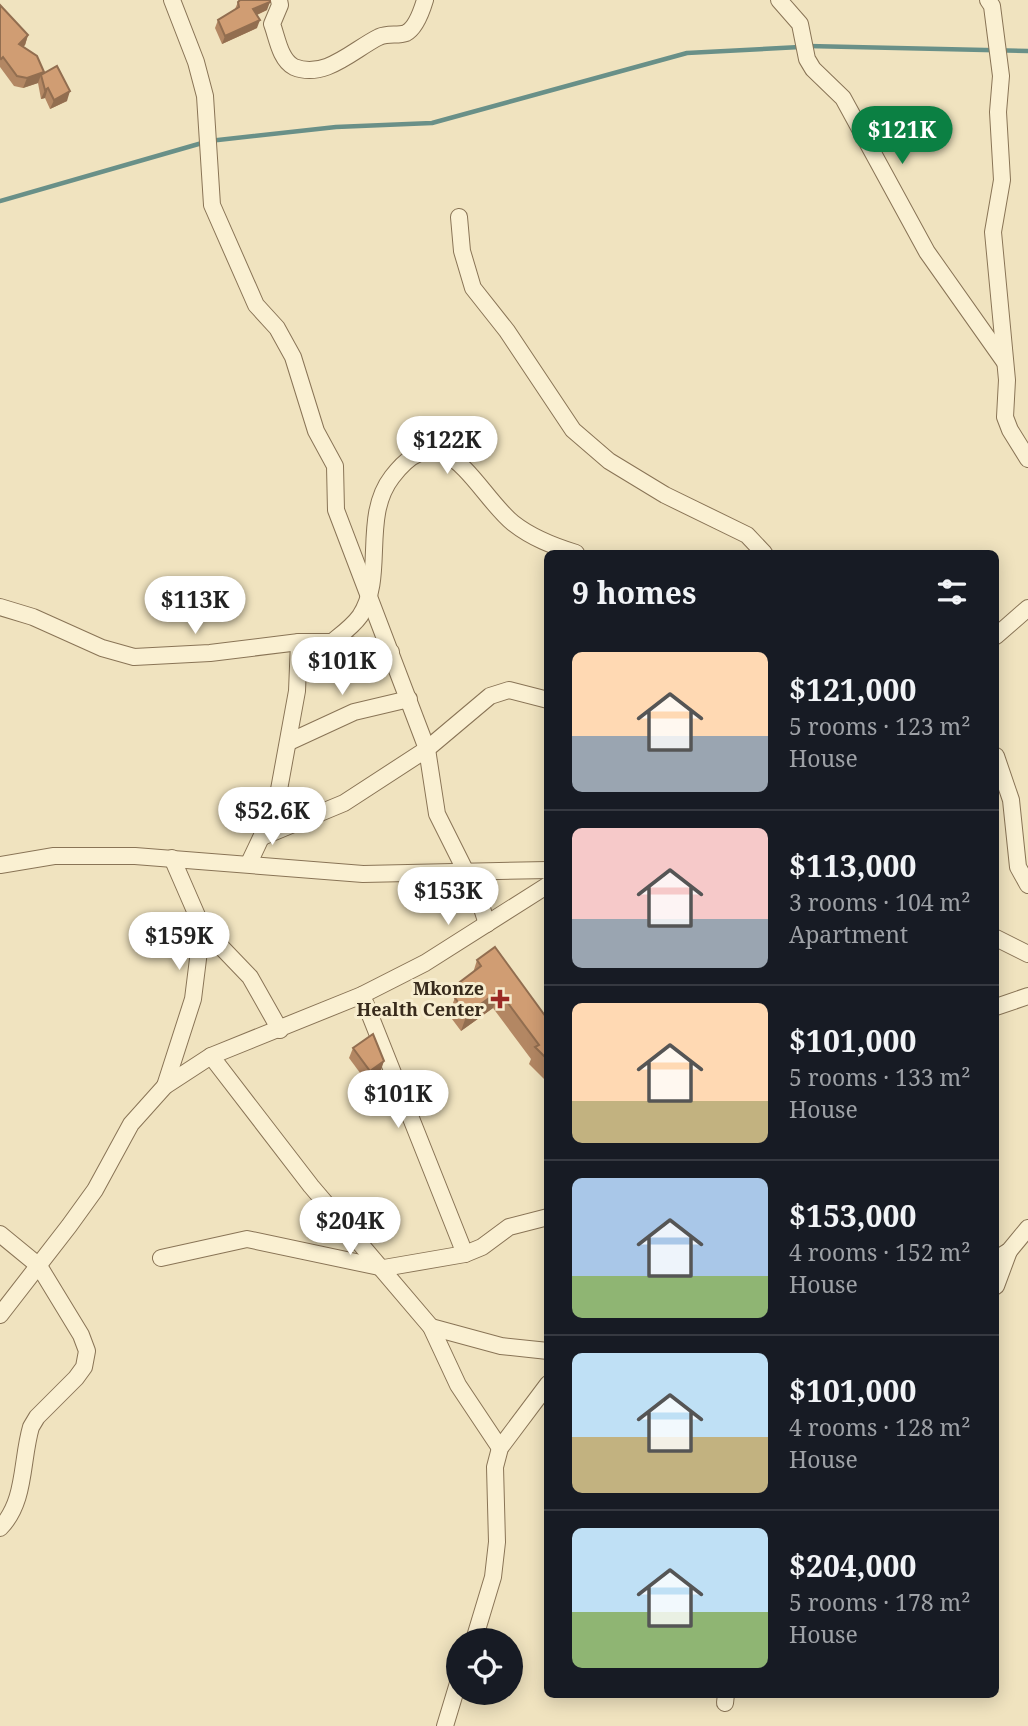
<!DOCTYPE html>
<html lang="en">
<head>
<meta charset="utf-8">
<style>
  body { margin:0; font-family:"Noto Serif",serif; background:#20242c; color:#f1f3f6; height:100vh; display:flex; flex-direction:column; font-size:26px; white-space:nowrap }
  * { box-sizing:border-box; margin:0 }
  p { font-size:23px; color:#9ea1a6 }
  .icon { flex:none; width:38px; height:38px; fill:none; stroke:currentColor; stroke-width:2; stroke-linecap:round; stroke-linejoin:round }
  .map { position:relative; flex:1; overflow:hidden }
  .panel { position:absolute; left:544px; top:550px; width:455px; height:1148px; display:flex; flex-direction:column; background:#171b24; border-radius:10px; box-shadow:0 4px 18px #0003 }
  .panel>* { flex:none }
  .tools { position:absolute; left:446px; top:1628px; display:grid; gap:14px }
  .tools a { display:grid; place-items:center; width:77px; height:77px; border-radius:50%; background:#171b24; box-shadow:0 4px 18px #0003; font-size:35px }
  .price { position:absolute; translate:-50% -60px; padding:0 16px; border-radius:24px; background:#fff; color:#222; font-size:23px; line-height:46px; filter:drop-shadow(0 2px 4px #0008) }
  .price::after { content:''; position:absolute; left:50%; top:42px; width:21px; height:16px; margin-left:-10px; background:inherit; clip-path:polygon(0 0,100% 0,50% 100%) }
  .price.active { background:#0b8043; color:#fff }
  ul { padding:0; list-style:none }
  li { display:flex; align-items:center; gap:21px; height:175px; padding:0 28px }
  li+li { border-top:2px solid #363941 }
  li span { display:grid; place-items:center; flex:none; width:196px; height:140px; border-radius:10px; color:#555 }
  li>.icon { margin-inline-start:auto }
  span .icon { width:84px; height:84px; fill:#fffc; stroke-width:1 }
  li b { font-size:30px }
  h2 { display:flex; justify-content:space-between; align-items:center; height:84px; padding:0 28px; font-size:30px }
  .map>svg:first-child { display:block }
  .lines { fill:none; stroke-linecap:round; stroke-linejoin:round }
  .stream { stroke:#699088; stroke-width:4.5 }
  .minor-casing { stroke:#897456; stroke-width:18 }
  .minor { stroke:#faf0d2; stroke-width:16 }
  .wall { fill:#b38763 }
  .shaded-wall { fill:#926e50 }
  .building { fill:#d09d73; stroke:#926e50; stroke-width:2 }
  .poi-dot { fill:#9b2824; stroke:#f7edcf; stroke-width:2.5 }
  .labels { text-anchor:middle; stroke-width:6; stroke-linejoin:round; paint-order:stroke }
  .poi-label { font-size:18px; font-weight:bold; fill:#382b1c; stroke:#f7edcf; text-anchor:end }
</style>
</head>
<body>
<div class="map">
<svg width="1028" height="1726" viewBox="0 0 1028 1726">
  <rect width="100%" height="100%" fill="#f0e3bf"/>
  <g class="lines">
    <!-- stream -->
    <g class="stream">
      <polyline points="808,46 1028,51"/>
      <polyline points="0,201 209,141 336,127 432,123 687,53 800,47"/>
    </g>
    <!-- minor casing -->
    <g class="minor-casing">
      <g id="minor">
        <polyline points="172,0 196,62 205,96 212,205 256,305 277,328 293,357 316,431 335,466 336,510 427,749 437,814 478,896 487,924"/>
        <path d="M279,0l1,5 -8,19c5,13 8,36 22,43 31,13 60,-18 85,-30 9,-4 19,-1 27,-4 10,-5 16,-23 19,-33"/>
        <polyline points="779,0 800,24 807,59 813,69 843,98 927,252 1004,361"/>
        <polyline points="988,0 992,6 1001,76 998,112 1002,180 993,232 1007,380 1005,417 1010,430 1028,459"/>
        <polyline points="459,217 462,251 473,288 507,331 573,430 609,461 665,495 747,535 764,553"/>
        <polyline points="0,607 33,617 102,648 134,657 210,653 299,642 332,642 391,652"/>
        <polyline points="996,636 1028,608"/>
        <path d="M332,642c10,-8 21,-16 28,-26 26,-39 1,-99 32,-139 52,-69 84,16 121,46 19,15 40,23 63,30"/>
        <polyline points="289,742 354,712 409,699"/>
        <polyline points="996,756 1011,800 1018,867 1028,885"/>
        <polyline points="262,837 344,803 427,749 490,696 509,690 548,700"/>
        <polyline points="249,863 276,806 297,691 299,642"/>
        <polyline points="0,865 54,856 135,856 363,874 548,870"/>
        <polyline points="202,927 250,977 280,1030"/>
        <polyline points="996,938 1028,954"/>
        <polyline points="362,995 465,1254"/>
        <polyline points="996,1007 1028,996"/>
        <polyline points="211,1056 311,1186 431,1327 458,1385 500,1448"/>
        <polyline points="165,1086 193,999 202,927 172,858"/>
        <path d="M0,1234l39,32 42,69 6,16 -3,16 -8,11 -39,39 -6,10c-10,34 -5,75 -31,101"/>
        <polyline points="161,1258 247,1239 384,1268 465,1254 482,1247 509,1227 548,1217"/>
        <polyline points="996,1259 1009,1251 1028,1228"/>
        <polyline points="996,1286 1009,1251"/>
        <polyline points="0,1315 69,1226 95,1190 131,1124 165,1086 211,1056 362,995 425,963 548,885"/>
        <polyline points="431,1327 501,1346 548,1351"/>
        <polyline points="474,1640 493,1577 497,1542 495,1467 500,1448 548,1384"/>
        <polyline points="725,1703 726,1694"/>
        <polyline points="445,1726 458,1683"/>
      </g>
    </g>
    <!-- minor -->
    <use href="#minor" class="minor"/>
  </g>
  <!-- wall -->
  <g class="wall">
    <polygon points="238,2 267,10 257,15 257,28 222,44 215,28 218,20 235,9"/>
    <polygon points="0,5 28,35 25,45 23,47 67,101 50,109 45,98 41,99 38,83 23,88 14,86 0,67"/>
    <polygon points="477,960 546,1017 548,1016 548,1083 529,1064 531,1059 493,1008 461,1031 449,1015 460,982 473,973"/>
    <polygon points="353,1048 381,1070 366,1081 349,1058"/>
  </g>
  <!-- shaded-wall -->
  <g class="shaded-wall">
    <polygon points="270,2 267,10 250,18 253,9"/>
    <polygon points="260,20 257,28 222,44 225,36"/>
    <polygon points="28,35 25,45 15,54 19,44"/>
    <polygon points="44,72 41,75 38,83 23,88 27,78"/>
    <polygon points="48,88 45,98 41,99 45,90"/>
    <polygon points="70,91 67,101 50,109 54,100"/>
    <polygon points="499,991 493,1008 461,1031 467,1014"/>
    <polygon points="384,1061 381,1070 366,1081 370,1071"/>
  </g>
  <!-- building -->
  <g class="building">
    <polygon points="240,0 270,0 270,2 253,9 260,20 225,36 218,20 239,7 238,2"/>
    <polygon points="0,5 28,35 19,44 37,56 44,72 27,78 17,76 3,57 1,59 0,58"/>
    <polygon points="57,66 70,91 54,100 48,88 45,90 41,75"/>
    <polygon points="495,947 546,1017 548,1016 548,1060 535,1047 539,1045 499,991 467,1014 455,998 467,990 460,982 481,966 477,960"/>
    <polygon points="373,1034 384,1061 370,1071 353,1048"/>
  </g>
  <!-- markers -->
  <path class="poi-dot" d="M496.5 988.5h7v7h7v7h-7v7h-7v-7h-7v-7h7z"/>
  <g class="labels">
    <!-- poi labels -->
    <g class="poi-label">
      <text x="484" y="995">Mkonze<tspan x="484" dy="21">Health Center</tspan></text>
    </g>
  </g>
</svg>
<div class="tools">
<a><svg class="icon" aria-label="locate" viewBox="0 0 24 24"><circle cx="12" cy="12" r="6"/><path d="M12 2v4M12 18v4M2 12h4M18 12h4"/></svg></a>
</div>
<b class="price active" style="left:902px;top:166px">$121K</b>
<b class="price" style="left:447px;top:476px">$122K</b>
<b class="price" style="left:195px;top:636px">$113K</b>
<b class="price" style="left:342px;top:697px">$101K</b>
<b class="price" style="left:272px;top:847px">$52.6K</b>
<b class="price" style="left:448px;top:927px">$153K</b>
<b class="price" style="left:179px;top:972px">$159K</b>
<b class="price" style="left:398px;top:1130px">$101K</b>
<b class="price" style="left:350px;top:1257px">$204K</b>
<section class="panel">
<h2>9 homes<svg class="icon" aria-label="filters" viewBox="0 0 24 24"><path d="M4 7h16M4 17h16"/><circle cx="9" cy="7" r="2"/><circle cx="15" cy="17" r="2"/></svg></h2>
<ul>
<li><span style="background:linear-gradient(#ffd9b3 60%,#9aa5b1 0)"><svg class="icon" aria-label="home" viewBox="0 0 24 24"><path d="M3 11l9-7 9 7M6 9v11h12V9"/></svg></span><div><b>$121,000</b><p>5 rooms · 123 m²</p><p>House</p></div></li>
<li><span style="background:linear-gradient(#f6c9c9 65%,#9aa5b1 0)"><svg class="icon" aria-label="home" viewBox="0 0 24 24"><path d="M3 11l9-7 9 7M6 9v11h12V9"/></svg></span><div><b>$113,000</b><p>3 rooms · 104 m²</p><p>Apartment</p></div></li>
<li><span style="background:linear-gradient(#ffd9b3 70%,#c2b280 0)"><svg class="icon" aria-label="home" viewBox="0 0 24 24"><path d="M3 11l9-7 9 7M6 9v11h12V9"/></svg></span><div><b>$101,000</b><p>5 rooms · 133 m²</p><p>House</p></div></li>
<li><span style="background:linear-gradient(#a9c7e8 70%,#8fb573 0)"><svg class="icon" aria-label="home" viewBox="0 0 24 24"><path d="M3 11l9-7 9 7M6 9v11h12V9"/></svg></span><div><b>$153,000</b><p>4 rooms · 152 m²</p><p>House</p></div></li>
<li><span style="background:linear-gradient(#bfe0f5 60%,#c2b280 0)"><svg class="icon" aria-label="home" viewBox="0 0 24 24"><path d="M3 11l9-7 9 7M6 9v11h12V9"/></svg></span><div><b>$101,000</b><p>4 rooms · 128 m²</p><p>House</p></div></li>
<li><span style="background:linear-gradient(#bfe0f5 60%,#8fb573 0)"><svg class="icon" aria-label="home" viewBox="0 0 24 24"><path d="M3 11l9-7 9 7M6 9v11h12V9"/></svg></span><div><b>$204,000</b><p>5 rooms · 178 m²</p><p>House</p></div></li>
</ul>
</section>
</div>
</body>
</html>
